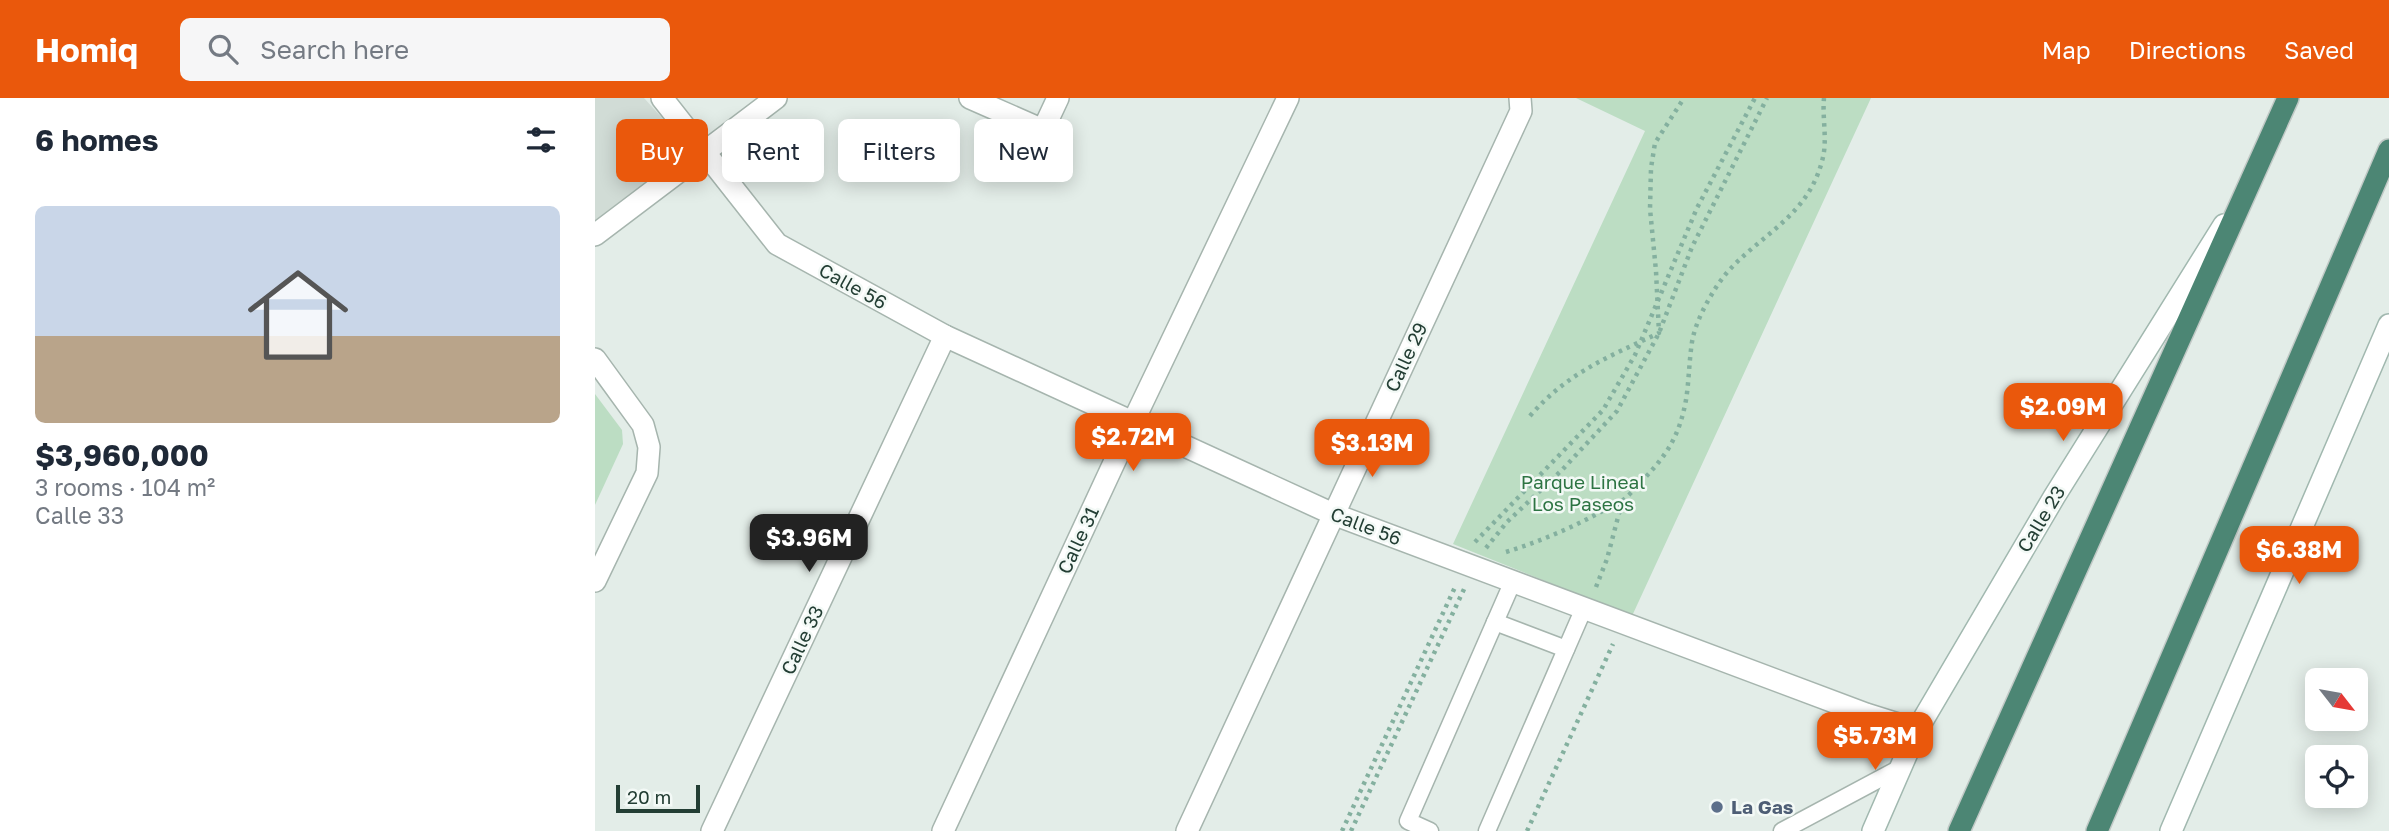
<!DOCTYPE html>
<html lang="en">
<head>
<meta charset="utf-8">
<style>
  body { margin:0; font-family:"Golos Text",sans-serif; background:#f6f6f7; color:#1f2937; height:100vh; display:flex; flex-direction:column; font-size:26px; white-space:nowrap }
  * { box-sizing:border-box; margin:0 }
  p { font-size:23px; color:#747a83 }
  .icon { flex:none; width:38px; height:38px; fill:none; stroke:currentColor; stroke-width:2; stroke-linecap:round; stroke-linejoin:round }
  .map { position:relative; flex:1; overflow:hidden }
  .drawer { display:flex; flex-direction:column; background:#fff; width:595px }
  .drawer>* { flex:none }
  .hud { position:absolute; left:21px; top:21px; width:665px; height:63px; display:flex; gap:14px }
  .needle { width:46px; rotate:121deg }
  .fabs { position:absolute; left:1710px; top:570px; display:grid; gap:14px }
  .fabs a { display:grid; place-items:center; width:63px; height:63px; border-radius:10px; background:#fff; box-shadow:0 4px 18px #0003; font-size:35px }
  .scale { position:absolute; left:21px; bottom:18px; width:84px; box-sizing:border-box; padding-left:7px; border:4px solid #233e34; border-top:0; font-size:19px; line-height:24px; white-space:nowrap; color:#233e34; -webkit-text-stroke:5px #f3f9f6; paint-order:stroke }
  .price { position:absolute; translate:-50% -60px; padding:0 16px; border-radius:14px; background:#ea580c; color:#fff; font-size:23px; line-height:46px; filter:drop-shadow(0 2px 4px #0008) }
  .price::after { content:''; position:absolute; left:50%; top:42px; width:21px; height:16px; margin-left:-10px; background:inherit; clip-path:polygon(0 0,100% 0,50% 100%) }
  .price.on { background:#222; color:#fff }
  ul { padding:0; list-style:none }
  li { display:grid; align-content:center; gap:14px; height:371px; padding:0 35px }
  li+li { border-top:2px solid #e0e1e3 }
  li span { display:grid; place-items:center; height:217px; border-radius:10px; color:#555 }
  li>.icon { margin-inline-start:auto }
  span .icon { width:126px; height:126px; fill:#fffc; stroke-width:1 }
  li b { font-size:30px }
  h2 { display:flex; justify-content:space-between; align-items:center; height:84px; padding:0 35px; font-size:30px }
  .chip { padding:0 24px; border-radius:10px; background:#fff; box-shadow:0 4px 18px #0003; font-size:24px; line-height:63px }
  .chip.on { background:#ea580c; color:#fff }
  header { display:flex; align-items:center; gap:42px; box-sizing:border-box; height:98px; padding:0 35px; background:#ea580c; color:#fff }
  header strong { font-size:33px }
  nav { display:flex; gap:38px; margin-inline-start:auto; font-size:24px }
  .search { width:490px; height:63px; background:#f6f6f7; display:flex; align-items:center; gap:18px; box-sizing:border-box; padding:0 24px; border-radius:10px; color:#747a83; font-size:26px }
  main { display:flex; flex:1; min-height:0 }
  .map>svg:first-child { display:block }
  .built { fill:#d1dcd6 }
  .green { fill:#bcddc3 }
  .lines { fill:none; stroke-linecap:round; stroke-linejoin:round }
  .service-casing { stroke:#a6b5ae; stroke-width:19 }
  .minor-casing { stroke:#a6b5ae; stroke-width:24 }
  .secondary-casing { stroke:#a1b8af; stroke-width:24 }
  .trunk-casing { stroke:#c1c9c6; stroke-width:24 }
  .path { stroke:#84b09f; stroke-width:4.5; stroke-dasharray:3.5 5; stroke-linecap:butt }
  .service { stroke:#fff; stroke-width:16 }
  .minor { stroke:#fff; stroke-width:21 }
  .secondary { stroke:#fff; stroke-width:21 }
  .trunk { stroke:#4c8674; stroke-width:21 }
  .service-dot { fill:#5c6f8a; stroke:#f3f9f6; stroke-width:2.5 }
  .labels { text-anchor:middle; stroke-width:5; stroke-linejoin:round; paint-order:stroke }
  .street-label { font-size:19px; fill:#233e34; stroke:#f3f9f6 }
  .park-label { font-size:19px; fill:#2d7443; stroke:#f3f9f6 }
  .service-label { font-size:19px; font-weight:bold; fill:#4e5e75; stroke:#f3f9f6; text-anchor:start }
</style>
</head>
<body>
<header>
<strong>Homiq</strong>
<div class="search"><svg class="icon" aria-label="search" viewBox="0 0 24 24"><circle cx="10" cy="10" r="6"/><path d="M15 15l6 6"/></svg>Search here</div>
<nav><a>Map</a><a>Directions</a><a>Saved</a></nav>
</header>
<main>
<section class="drawer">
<h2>6 homes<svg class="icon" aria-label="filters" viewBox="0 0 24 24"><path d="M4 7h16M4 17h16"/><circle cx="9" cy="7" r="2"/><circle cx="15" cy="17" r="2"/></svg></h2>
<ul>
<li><span style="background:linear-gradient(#c9d6e8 60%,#b9a48a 0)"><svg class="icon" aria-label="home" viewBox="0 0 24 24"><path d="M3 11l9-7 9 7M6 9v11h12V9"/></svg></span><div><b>$3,960,000</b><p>3 rooms · 104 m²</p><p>Calle 33</p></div></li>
</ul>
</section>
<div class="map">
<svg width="1794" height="733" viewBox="0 0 1794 733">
  <rect width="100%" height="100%" fill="#e3ede8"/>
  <!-- built -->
  <polygon class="built" points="0,0 49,0 96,52 0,124"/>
  <!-- green -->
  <g class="green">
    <polygon points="981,0 1276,0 1037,518 858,446 1050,33"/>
    <polygon points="0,296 27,332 28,346 0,407"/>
  </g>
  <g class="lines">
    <!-- service casing -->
    <g class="service-casing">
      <g id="service">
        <polyline points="900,524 971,551"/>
        <polyline points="835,733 813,723 918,483"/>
        <polyline points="892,733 989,510"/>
        <polyline points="1187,733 1305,670"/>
      </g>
    </g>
    <!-- minor casing -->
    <g class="minor-casing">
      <g id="minor">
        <polyline points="67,0 182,146 350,238 738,416 1271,616 1322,632"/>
        <polyline points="375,0 448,32 463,0"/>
        <polyline points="0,137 181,0"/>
        <polyline points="0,261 48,327 54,349 52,375 0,483"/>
        <polyline points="117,733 350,238"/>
        <polyline points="348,733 538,324 693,0"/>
        <polyline points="592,733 926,13 925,0"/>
      </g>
    </g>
    <!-- secondary casing -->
    <g class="secondary-casing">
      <g id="secondary">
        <polyline points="1278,733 1322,632 1459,399 1629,127"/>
        <polyline points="1576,733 1794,227"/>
      </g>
    </g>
    <!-- trunk casing -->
    <g class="trunk-casing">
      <g id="trunk">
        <polyline points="1364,733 1693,0"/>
        <polyline points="1502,733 1794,52"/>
      </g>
    </g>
    <!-- path -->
    <g class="path">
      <path d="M935,318c37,-43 78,-59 129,-83l-3,-62 -6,-62 1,-41 4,-25 29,-45"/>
      <polyline points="880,444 1008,312 1040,257 1102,110 1160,0"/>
      <polyline points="891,450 912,424 967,372 1022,313 1064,235 1097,149 1172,0"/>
      <path d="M911,454c32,-10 63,-23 93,-39 7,-4 17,-7 23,-12 7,-5 13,-13 19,-19 26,-27 38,-45 45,-82 3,-19 3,-38 6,-58 3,-18 13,-37 23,-53 30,-49 91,-65 107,-128 6,-20 0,-42 2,-63"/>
      <polyline points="1001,489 1012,461 1027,404"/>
      <polyline points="747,733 861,487"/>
      <polyline points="756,733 870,489"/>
      <polyline points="932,733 1018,546"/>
    </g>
    <!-- service -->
    <use href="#service" class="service"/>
    <!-- minor -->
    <use href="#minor" class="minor"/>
    <!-- secondary -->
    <use href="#secondary" class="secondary"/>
    <!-- trunk -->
    <use href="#trunk" class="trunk"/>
  </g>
  <!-- markers -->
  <circle class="service-dot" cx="1122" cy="709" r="7"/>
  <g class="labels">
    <!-- street labels -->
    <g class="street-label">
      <text transform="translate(258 188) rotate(29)" y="7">Calle 56</text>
      <text transform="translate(811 259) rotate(-65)" y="7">Calle 29</text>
      <text transform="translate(1446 421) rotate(-59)" y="7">Calle 23</text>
      <text transform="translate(771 428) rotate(21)" y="7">Calle 56</text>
      <text transform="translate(483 442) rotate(-65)" y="7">Calle 31</text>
      <text transform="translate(207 542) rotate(-65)" y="7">Calle 33</text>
    </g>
    <!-- park labels -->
    <g class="park-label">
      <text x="988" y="391">Parque Lineal<tspan x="988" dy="22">Los Paseos</tspan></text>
    </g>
    <!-- service labels -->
    <g class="service-label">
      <text x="1136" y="716">La Gas</text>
    </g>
  </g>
</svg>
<div class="fabs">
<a><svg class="needle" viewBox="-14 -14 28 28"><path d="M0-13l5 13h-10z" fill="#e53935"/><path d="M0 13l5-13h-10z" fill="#747a83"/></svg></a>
<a><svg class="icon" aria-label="locate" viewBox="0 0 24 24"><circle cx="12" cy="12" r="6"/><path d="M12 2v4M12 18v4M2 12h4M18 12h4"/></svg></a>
</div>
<div class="scale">20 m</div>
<b class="price" style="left:1468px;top:345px">$2.09M</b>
<b class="price" style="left:538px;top:375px">$2.72M</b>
<b class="price" style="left:777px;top:381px">$3.13M</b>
<b class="price on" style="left:214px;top:476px">$3.96M</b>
<b class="price" style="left:1704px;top:488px">$6.38M</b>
<b class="price" style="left:1280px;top:674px">$5.73M</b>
<div class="hud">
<a class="chip on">Buy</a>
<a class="chip">Rent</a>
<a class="chip">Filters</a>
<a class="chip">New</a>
</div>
</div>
</main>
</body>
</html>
